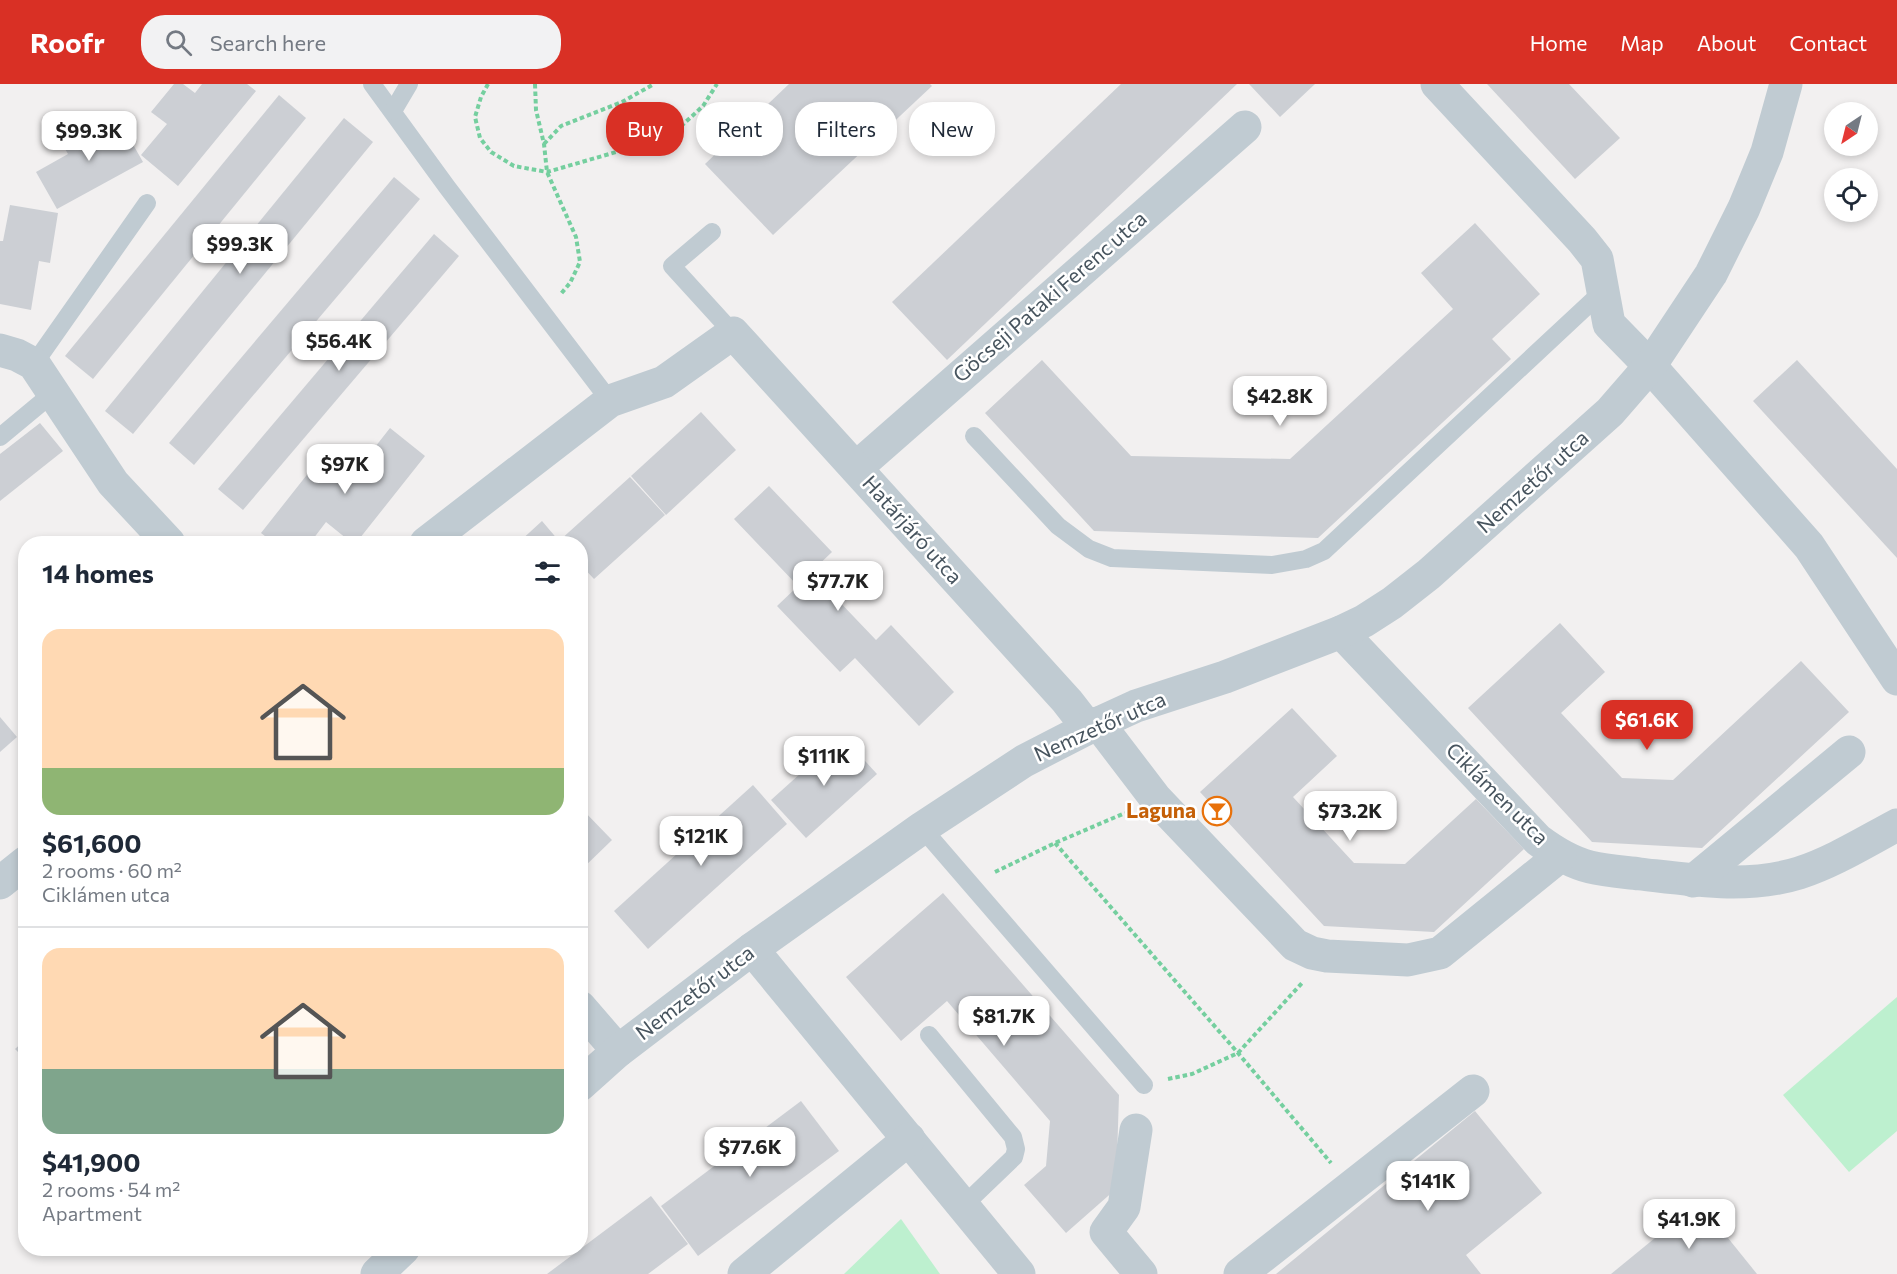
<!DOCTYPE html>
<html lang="en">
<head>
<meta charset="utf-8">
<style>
  body { margin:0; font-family:Commissioner,sans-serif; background:#f2f2f3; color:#1f2937; height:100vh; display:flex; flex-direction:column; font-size:22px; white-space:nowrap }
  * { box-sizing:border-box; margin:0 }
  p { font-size:20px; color:#747a83 }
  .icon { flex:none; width:33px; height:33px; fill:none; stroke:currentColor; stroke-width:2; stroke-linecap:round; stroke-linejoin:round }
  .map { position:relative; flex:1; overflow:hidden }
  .side { position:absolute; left:18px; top:452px; width:570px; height:720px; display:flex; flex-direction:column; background:#fff; border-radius:24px; box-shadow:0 3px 9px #0003 }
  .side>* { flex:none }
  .guide { position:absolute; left:606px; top:18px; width:570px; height:54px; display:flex; gap:12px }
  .needle { width:39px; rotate:215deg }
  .controls { position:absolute; left:1824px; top:18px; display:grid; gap:12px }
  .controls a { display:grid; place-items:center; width:54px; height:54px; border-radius:50%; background:#fff; box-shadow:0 3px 9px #0003; font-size:30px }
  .price { position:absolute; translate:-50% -51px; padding:0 14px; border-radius:12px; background:#fff; color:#222; font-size:20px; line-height:39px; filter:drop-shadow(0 2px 3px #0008) }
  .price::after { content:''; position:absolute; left:50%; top:36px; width:18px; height:14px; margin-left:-9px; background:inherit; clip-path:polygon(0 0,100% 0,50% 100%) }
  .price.on { background:#d93025; color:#fff }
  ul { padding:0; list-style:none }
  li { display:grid; align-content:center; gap:12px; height:318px; padding:0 24px }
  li+li { border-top:2px solid #e0e1e3 }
  li span { display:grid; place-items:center; height:186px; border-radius:18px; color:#555 }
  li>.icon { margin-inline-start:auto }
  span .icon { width:108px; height:108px; fill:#fffc; stroke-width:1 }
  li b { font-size:26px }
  h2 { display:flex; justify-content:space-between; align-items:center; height:72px; padding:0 24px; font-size:26px }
  .pill { padding:0 21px; border-radius:24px; background:#fff; box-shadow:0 3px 9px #0003; font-size:21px; line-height:54px }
  .pill.on { background:#d93025; color:#fff }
  header { display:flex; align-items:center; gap:36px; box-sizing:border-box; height:84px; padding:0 30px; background:#d93025; color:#fff }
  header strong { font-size:28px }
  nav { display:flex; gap:33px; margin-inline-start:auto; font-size:21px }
  .search { width:420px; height:54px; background:#f2f2f3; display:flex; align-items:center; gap:15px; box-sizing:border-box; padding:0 21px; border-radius:24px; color:#747a83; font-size:22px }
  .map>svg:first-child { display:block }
  .green { fill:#bdf0cf }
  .building { fill:#cccfd4 }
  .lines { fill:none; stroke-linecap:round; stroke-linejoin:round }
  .path { stroke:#75cf9f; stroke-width:4; stroke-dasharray:4.5 3; stroke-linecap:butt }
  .service { stroke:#c0cbd2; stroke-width:18 }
  .minor { stroke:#c0cbd2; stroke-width:33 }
  .labels { text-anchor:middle; stroke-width:5; stroke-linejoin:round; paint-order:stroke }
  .street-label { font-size:21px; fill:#47545e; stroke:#fff }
  .food-label { font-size:21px; font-weight:bold; fill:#c56008; stroke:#fff; text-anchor:end }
</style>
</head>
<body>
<header>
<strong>Roofr</strong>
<div class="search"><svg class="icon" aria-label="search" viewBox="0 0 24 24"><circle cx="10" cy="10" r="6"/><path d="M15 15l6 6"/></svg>Search here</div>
<nav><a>Home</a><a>Map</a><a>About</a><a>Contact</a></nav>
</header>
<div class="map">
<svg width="1897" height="1190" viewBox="0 0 1897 1190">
  <rect width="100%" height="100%" fill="#f2f0f0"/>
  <!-- green -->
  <g class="green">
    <polygon points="1897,913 1897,1047 1849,1088 1783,1011"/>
    <polygon points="901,1135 940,1190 844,1190"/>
  </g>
  <!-- building -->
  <g class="building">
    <polygon points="174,0 183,0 195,9 202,0 247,0 256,7 178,102 141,71 167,40 151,28"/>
    <polygon points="789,0 930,0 932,2 773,151 705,80"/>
    <polygon points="1121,0 1237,0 947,276 892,218"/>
    <polygon points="1249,0 1315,0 1280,33"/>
    <polygon points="1487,0 1569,0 1620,54 1575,95"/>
    <polygon points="279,11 306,34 93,295 65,272"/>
    <polygon points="344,34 373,58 133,350 105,327"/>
    <polygon points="119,36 143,78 57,125 36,88 68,70 60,56 94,37 100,47"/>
    <polygon points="394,93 420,115 194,381 169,359"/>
    <polygon points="10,121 58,129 50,179 39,177 31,226 0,220 0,157 3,157"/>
    <polygon points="1475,139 1540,210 1492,255 1511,275 1318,454 1094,447 985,329 1042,276 1131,372 1290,375 1453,225 1421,189"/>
    <polygon points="434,150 459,172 243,426 218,405"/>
    <polygon points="1797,276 1897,385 1897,474 1753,317"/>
    <polygon points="701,328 736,366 666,431 631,392"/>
    <polygon points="40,339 63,367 0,417 0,370"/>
    <polygon points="390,344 425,372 356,459 352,459 326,438 310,459 274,459 261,449 317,378 346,400"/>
    <polygon points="630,393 665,431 594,495 580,480 580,459 518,459 542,437 559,457"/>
    <polygon points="769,402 832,468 811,488 876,556 891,541 954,608 919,642 855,574 840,588 777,522 798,502 734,435"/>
    <polygon points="1560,539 1605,588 1561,629 1622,694 1673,696 1801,577 1849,628 1702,764 1592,758 1468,624"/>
    <polygon points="1292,624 1337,672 1293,713 1354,779 1405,780 1476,715 1524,765 1434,848 1324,842 1200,708"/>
    <polygon points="0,633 17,653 0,668"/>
    <polygon points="842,652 877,690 806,754 771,716"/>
    <polygon points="753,701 787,740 648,865 614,827"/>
    <polygon points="580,723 612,756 580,787"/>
    <polygon points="943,809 1119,1011 1116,1105 1066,1149 1024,1101 1046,1082 1050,1037 947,917 901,957 846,893"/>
    <polygon points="26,955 26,976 15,965"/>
    <polygon points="801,1017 839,1067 698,1172 661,1122"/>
    <polygon points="1475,1027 1542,1109 1466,1171 1481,1190 1276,1190"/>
    <polygon points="651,1112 688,1160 648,1190 547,1190"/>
    <polygon points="1699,1118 1757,1190 1611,1190"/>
  </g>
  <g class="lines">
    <!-- path -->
    <g class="path">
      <polyline points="488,0 481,13 475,33 480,54 491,68 514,82 547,88 637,62 678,45 703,22 717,0"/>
      <polyline points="535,0 536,26 544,60 547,88 576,153 580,178 570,199 560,211"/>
      <polyline points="544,60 561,42 622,18 654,0"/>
      <polyline points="1055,759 1238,969 1331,1079"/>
      <polyline points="995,788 1055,759 1125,729"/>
      <polyline points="1168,995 1192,990 1238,969 1302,899"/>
    </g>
    <!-- service -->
    <g class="service">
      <polyline points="372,0 447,103 610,317"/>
      <polyline points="393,27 409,0"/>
      <polyline points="712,148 672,182 733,249"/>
      <polyline points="34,280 147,119"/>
      <polyline points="974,352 1058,442 1089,465 1112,474 1272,481 1306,475 1324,467 1603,207"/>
      <polyline points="0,353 53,309"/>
      <polyline points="922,744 1144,1001"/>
      <polyline points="929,951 1013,1053 1016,1065 1014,1073 963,1122"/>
    </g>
    <!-- minor -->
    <g class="minor">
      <polyline points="1437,0 1582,156 1597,175 1609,240 1650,282 1809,462 1897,595"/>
      <polyline points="0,266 17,271 34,280 113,399 169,459"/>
      <polyline points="856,384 1245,43"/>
      <polyline points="426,459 610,317 664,298 733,249 1067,617 1088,644"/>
      <path d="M1341,548l197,208c16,12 32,22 52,27 16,4 34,5 50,7 52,6 108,15 159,-1 34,-11 66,-31 98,-48"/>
      <polyline points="1098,639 1156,715 1295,861 1312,869 1327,872 1408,876 1440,869 1560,772"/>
      <polyline points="1693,797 1849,668"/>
      <polyline points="0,799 26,778"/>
      <polyline points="752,865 1019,1190"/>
      <polyline points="580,923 618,967"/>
      <polyline points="580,1001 618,967 752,865 922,744 1024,677 1088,644 1136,622 1225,593 1341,548 1364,537 1392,519 1429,490 1610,328 1650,282 1711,190 1744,124 1767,68 1786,0"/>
      <polyline points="1136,1046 1124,1123 1106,1148 1141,1190"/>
      <polyline points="377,1190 404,1164"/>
      <polyline points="744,1190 909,1055"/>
      <polyline points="1240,1190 1473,1007"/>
    </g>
  </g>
  <!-- icons -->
  <defs>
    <g id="bar-ring" transform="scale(1.5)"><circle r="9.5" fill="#fff" stroke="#e8710a" stroke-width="1.5"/><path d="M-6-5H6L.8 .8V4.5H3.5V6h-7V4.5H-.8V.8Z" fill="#e8710a"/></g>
  </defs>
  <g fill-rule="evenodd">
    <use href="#bar-ring" x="1217" y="727"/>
  </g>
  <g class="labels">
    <!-- street labels -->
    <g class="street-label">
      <text transform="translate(1050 213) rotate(-41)" y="7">Göcseji Pataki Ferenc utca</text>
      <text transform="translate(1533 398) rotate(-42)" y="7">Nemzetőr utca</text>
      <text transform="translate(912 446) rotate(48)" y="7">Határjáró utca</text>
      <text transform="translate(1100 643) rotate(-24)" y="7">Nemzetőr utca</text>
      <text transform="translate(1497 710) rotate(45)" y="7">Ciklámen utca</text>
      <text transform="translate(695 909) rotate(-37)" y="7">Nemzetőr utca</text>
    </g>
    <!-- food labels -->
    <g class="food-label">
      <text x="1196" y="734">Laguna</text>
    </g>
  </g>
</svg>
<div class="controls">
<a><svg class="needle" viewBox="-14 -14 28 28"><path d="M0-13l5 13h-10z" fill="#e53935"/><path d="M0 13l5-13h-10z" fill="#747a83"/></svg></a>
<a><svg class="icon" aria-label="locate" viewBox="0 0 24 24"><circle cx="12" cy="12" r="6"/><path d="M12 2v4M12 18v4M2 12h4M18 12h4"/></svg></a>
</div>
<b class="price" style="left:89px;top:78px">$99.3K</b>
<b class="price" style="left:240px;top:191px">$99.3K</b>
<b class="price" style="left:339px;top:288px">$56.4K</b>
<b class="price" style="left:1280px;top:343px">$42.8K</b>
<b class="price" style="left:345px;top:411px">$97K</b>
<b class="price" style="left:838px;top:528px">$77.7K</b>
<b class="price on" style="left:1647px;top:667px">$61.6K</b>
<b class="price" style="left:824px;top:703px">$111K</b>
<b class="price" style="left:1350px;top:758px">$73.2K</b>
<b class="price" style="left:701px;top:783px">$121K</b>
<b class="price" style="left:1004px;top:963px">$81.7K</b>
<b class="price" style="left:750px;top:1094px">$77.6K</b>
<b class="price" style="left:1428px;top:1128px">$141K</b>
<b class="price" style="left:1689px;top:1166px">$41.9K</b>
<div class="guide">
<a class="pill on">Buy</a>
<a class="pill">Rent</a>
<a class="pill">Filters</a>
<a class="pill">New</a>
</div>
<section class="side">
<h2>14 homes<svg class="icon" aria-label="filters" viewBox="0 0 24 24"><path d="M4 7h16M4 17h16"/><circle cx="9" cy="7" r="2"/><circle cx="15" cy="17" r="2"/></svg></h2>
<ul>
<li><span style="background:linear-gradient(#ffd9b3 75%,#8fb573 0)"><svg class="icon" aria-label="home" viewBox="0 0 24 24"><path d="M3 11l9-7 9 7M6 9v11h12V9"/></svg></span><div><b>$61,600</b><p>2 rooms · 60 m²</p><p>Ciklámen utca</p></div></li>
<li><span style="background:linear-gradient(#ffd9b3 65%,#7fa58c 0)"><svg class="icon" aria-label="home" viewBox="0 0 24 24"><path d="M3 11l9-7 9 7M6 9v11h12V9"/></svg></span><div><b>$41,900</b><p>2 rooms · 54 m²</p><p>Apartment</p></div></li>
</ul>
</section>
</div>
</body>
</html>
